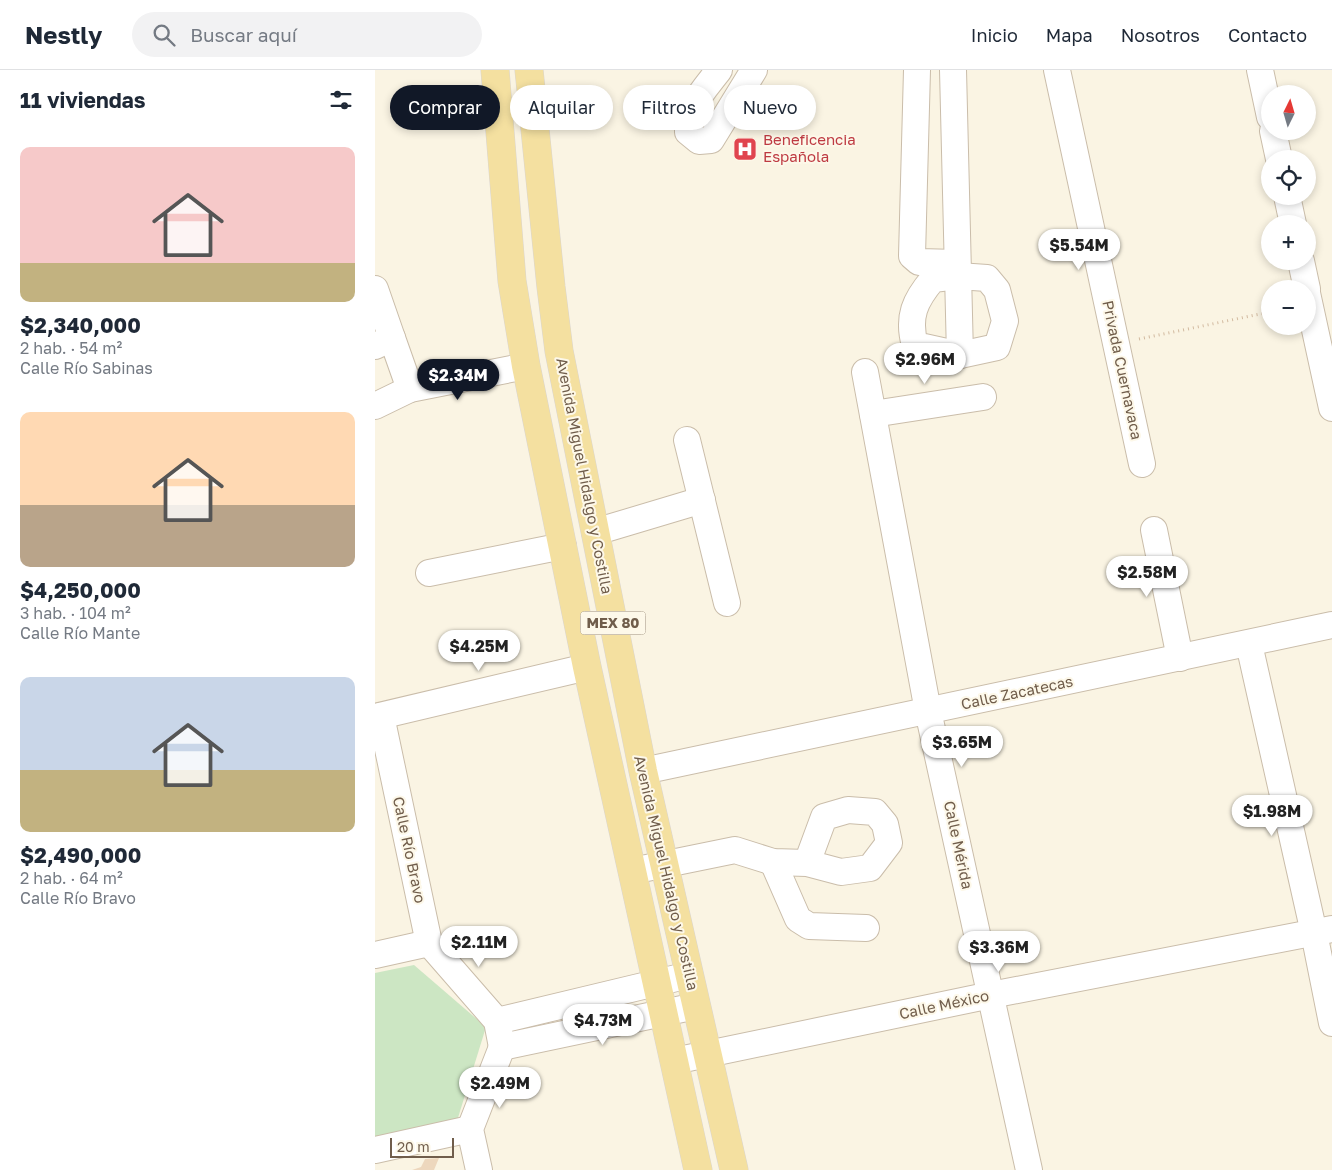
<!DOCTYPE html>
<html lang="es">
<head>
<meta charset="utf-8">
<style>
  body { margin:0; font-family:"Golos Text",sans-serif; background:#f2f2f3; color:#1f2937; height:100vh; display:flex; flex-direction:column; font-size:19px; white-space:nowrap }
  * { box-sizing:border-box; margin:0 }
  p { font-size:16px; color:#747a83 }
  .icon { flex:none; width:28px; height:28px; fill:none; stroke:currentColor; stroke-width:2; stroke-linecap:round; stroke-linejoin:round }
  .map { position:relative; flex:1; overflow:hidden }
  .panel { display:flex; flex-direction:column; background:#fff; width:375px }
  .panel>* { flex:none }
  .hud { position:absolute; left:15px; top:15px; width:475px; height:45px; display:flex; gap:10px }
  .needle { width:32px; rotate:5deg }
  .tools { position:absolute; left:886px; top:15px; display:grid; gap:10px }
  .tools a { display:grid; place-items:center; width:55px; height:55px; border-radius:50%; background:#fff; box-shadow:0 2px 8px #0003; font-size:25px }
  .scale { position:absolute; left:15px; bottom:12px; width:64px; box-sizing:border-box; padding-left:5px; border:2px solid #705d4b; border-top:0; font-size:14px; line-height:18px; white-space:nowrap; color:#705d4b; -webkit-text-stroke:4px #fdf8e9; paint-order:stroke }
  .price { position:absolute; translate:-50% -42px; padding:0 11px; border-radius:18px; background:#fff; color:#222; font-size:16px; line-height:32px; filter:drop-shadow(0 1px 2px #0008) }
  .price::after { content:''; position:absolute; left:50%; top:30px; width:15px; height:11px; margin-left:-8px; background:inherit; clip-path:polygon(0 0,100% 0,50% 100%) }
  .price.on { background:#111827; color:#fff }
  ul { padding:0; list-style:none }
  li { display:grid; align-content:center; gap:10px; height:265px; padding:0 20px }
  li span { display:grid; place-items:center; height:155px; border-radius:10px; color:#555 }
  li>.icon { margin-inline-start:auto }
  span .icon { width:90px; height:90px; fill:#fffc; stroke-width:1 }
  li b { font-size:21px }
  h2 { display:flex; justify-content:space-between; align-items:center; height:60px; padding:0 20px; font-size:21px }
  .tag { padding:0 18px; border-radius:22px; background:#fff; box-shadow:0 2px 8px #0003; font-size:18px; line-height:45px }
  .tag.on { background:#111827; color:#fff }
  header { display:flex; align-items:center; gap:30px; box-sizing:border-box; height:70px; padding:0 25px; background:#fff; border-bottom:1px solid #e0e1e3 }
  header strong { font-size:24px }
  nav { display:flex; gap:28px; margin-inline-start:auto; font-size:18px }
  .search { width:350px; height:45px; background:#f2f2f3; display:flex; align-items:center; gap:12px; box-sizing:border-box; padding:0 18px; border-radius:28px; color:#747a83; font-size:19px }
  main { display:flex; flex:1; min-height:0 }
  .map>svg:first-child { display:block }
  .green { fill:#cce6c3 }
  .building { fill:#edd7bd }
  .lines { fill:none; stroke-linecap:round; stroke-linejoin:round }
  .minor-casing { stroke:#cabdaa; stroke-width:28 }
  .major-casing { stroke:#dad5d0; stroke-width:29 }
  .path { stroke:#d2baa0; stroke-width:3; stroke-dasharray:1 4; stroke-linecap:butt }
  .minor { stroke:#fff; stroke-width:26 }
  .major { stroke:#f4e0a0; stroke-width:28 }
  .labels { text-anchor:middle; stroke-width:4; stroke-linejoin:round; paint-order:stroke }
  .shield { fill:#fdf8e9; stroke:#9a8c7a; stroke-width:1 }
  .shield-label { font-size:14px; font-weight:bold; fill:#705d4b }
  .health-label { font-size:15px; fill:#be3a42; stroke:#fdf8e9; text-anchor:start }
  .street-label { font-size:15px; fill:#705d4b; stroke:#fdf8e9 }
</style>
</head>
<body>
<header>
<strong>Nestly</strong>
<div class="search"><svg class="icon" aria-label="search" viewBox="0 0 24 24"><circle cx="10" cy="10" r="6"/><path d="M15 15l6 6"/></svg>Buscar aquí</div>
<nav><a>Inicio</a><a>Mapa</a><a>Nosotros</a><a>Contacto</a></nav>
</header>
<main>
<section class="panel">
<h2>11 viviendas<svg class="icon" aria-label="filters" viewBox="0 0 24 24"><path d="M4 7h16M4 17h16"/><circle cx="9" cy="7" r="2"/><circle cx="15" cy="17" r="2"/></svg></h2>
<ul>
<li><span style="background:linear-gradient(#f6c9c9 75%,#c2b280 0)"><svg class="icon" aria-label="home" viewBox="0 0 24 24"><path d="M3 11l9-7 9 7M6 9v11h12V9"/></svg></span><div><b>$2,340,000</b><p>2 hab. · 54 m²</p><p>Calle Río Sabinas</p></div></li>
<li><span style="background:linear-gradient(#ffd9b3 60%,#b9a48a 0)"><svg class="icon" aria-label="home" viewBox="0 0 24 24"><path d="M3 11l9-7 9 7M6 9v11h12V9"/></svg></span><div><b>$4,250,000</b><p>3 hab. · 104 m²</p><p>Calle Río Mante</p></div></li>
<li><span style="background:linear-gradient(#c9d6e8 60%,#c2b280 0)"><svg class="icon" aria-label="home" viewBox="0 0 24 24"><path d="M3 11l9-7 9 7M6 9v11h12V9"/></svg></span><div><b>$2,490,000</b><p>2 hab. · 64 m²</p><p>Calle Río Bravo</p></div></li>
</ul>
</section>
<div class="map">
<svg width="957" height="1100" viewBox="0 0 957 1100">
  <rect width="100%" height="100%" fill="#faf4e3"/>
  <!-- green -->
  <polygon class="green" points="39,895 111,957 82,1051 0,1067 0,903"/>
  <!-- building -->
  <polygon class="building" points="64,1088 59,1100 37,1100 46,1097 50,1089"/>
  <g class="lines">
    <!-- minor casing -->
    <g class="minor-casing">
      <g id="minor">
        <path d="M344,0c-15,20 -32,36 -31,62l11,9 12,-1 43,-70"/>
        <polyline points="542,0 537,186 544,192 582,193"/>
        <polyline points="578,0 585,285"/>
        <polyline points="682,0 767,394"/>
        <polyline points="885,0 895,47"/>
        <polyline points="898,61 904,89"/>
        <polyline points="912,126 918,154"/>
        <polyline points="926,191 932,219"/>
        <path d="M583,206l29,2 10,12 8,31 -8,26 -37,8 -45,-10c-8,-28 0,-45 18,-66z"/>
        <polyline points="0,219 17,268 0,276"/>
        <polyline points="932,223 957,338"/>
        <polyline points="17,268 35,319"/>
        <polyline points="490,302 553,641 654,1100"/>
        <polyline points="0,336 35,319 151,296"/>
        <polyline points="498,344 608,327"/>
        <polyline points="312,370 352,533"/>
        <polyline points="779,460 805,588"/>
        <polyline points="220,462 327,430"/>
        <polyline points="54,503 188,476"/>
        <polyline points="874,574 939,863 957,953"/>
        <polyline points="6,646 54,873 122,951 127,977"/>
        <polyline points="0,647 212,597"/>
        <polyline points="268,701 957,555"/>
        <polyline points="398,792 423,849 434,856 491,858"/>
        <polyline points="257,801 360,780 398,792 432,793 449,747 473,740 500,742 510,754 514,773 495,798 466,802 432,793"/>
        <polyline points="0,885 54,873"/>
        <polyline points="122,951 314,905"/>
        <polyline points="127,977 321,936"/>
        <polyline points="299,991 616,925 957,859"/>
        <polyline points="0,1080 95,1059"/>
        <polyline points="104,1100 95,1059 127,977"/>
      </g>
    </g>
    <!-- major casing -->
    <g class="major-casing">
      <g id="major">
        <polyline points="120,0 137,211 151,296 212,597 323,1100"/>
        <polyline points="154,0 176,217 184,281 268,701 359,1100"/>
      </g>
    </g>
    <!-- path -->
    <polyline class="path" points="764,269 895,242"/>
    <!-- minor -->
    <use href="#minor" class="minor"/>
    <!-- major -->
    <use href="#major" class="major"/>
  </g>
  <!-- icons -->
  <defs>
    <g id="hospital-square" transform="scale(1.25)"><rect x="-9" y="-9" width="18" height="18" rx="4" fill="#e0444e" stroke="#fdf8e9"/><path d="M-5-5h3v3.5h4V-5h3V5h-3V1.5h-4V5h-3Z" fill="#fff"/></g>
  </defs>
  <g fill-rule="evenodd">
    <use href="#hospital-square" x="370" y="79"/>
  </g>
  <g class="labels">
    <!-- shield labels -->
    <rect class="shield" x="205.5" y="541.5" width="65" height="23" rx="4"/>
    <g class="shield-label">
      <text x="238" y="558">MEX 80</text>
    </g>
    <!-- health labels -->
    <g class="health-label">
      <text x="388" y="75">Beneficencia<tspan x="388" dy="17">Española</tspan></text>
    </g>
    <!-- street labels -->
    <g class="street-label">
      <text transform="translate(747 300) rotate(78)" y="5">Privada Cuernavaca</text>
      <text transform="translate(209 406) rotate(79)" y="5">Avenida Miguel Hidalgo y Costilla</text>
      <text transform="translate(642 623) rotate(-12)" y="5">Calle Zacatecas</text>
      <text transform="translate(583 775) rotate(78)" y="5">Calle Mérida</text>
      <text transform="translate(34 780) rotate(78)" y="5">Calle Río Bravo</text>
      <text transform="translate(291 803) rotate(77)" y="5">Avenida Miguel Hidalgo y Costilla</text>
      <text transform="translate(569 935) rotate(-12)" y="5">Calle México</text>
    </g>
  </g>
</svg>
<div class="tools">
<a><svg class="needle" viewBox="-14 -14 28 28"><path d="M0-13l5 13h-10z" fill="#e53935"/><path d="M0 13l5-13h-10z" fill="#747a83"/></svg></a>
<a><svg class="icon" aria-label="locate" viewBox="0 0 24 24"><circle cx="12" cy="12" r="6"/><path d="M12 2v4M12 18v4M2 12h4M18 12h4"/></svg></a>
<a>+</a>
<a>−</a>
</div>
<div class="scale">20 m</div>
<b class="price" style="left:704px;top:201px">$5.54M</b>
<b class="price" style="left:550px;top:315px">$2.96M</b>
<b class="price on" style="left:83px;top:331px">$2.34M</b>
<b class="price" style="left:772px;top:528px">$2.58M</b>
<b class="price" style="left:104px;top:602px">$4.25M</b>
<b class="price" style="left:587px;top:698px">$3.65M</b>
<b class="price" style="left:897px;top:767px">$1.98M</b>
<b class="price" style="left:104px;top:898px">$2.11M</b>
<b class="price" style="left:624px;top:903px">$3.36M</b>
<b class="price" style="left:228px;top:976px">$4.73M</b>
<b class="price" style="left:125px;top:1039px">$2.49M</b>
<div class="hud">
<a class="tag on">Comprar</a>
<a class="tag">Alquilar</a>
<a class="tag">Filtros</a>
<a class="tag">Nuevo</a>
</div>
</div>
</main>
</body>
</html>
